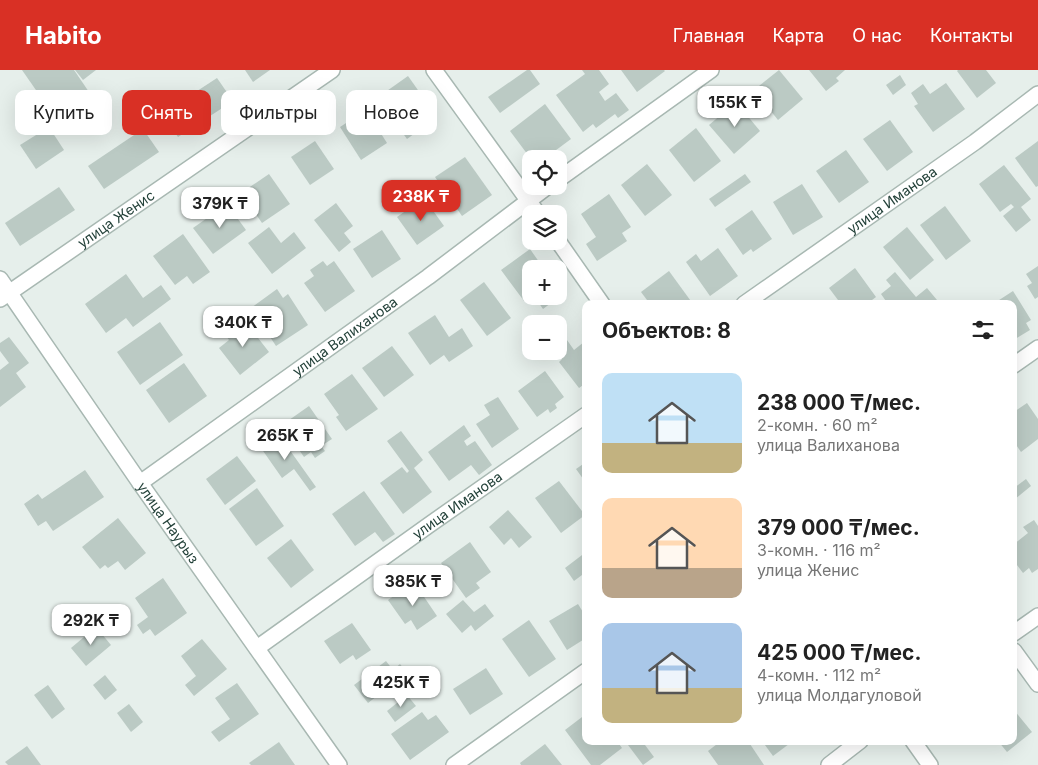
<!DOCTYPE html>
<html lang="ru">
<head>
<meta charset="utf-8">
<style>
  body { margin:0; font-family:Inter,sans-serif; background:#f6f6f6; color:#222; height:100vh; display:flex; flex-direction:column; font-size:19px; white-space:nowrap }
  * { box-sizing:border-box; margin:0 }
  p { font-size:16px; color:#767676 }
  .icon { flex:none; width:28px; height:28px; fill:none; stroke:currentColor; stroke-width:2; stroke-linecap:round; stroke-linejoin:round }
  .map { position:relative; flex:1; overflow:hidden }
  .sheet { position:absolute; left:582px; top:230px; width:435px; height:445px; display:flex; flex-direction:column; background:#fff; border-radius:10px; box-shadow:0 5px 20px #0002 }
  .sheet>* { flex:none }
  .banner { position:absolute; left:15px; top:20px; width:475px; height:45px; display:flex; gap:10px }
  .tools { position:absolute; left:522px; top:80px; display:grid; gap:10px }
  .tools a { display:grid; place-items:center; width:45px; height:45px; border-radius:10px; background:#fff; box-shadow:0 5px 20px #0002; font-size:25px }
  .price { position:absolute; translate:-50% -42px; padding:0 11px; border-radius:10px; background:#fff; color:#222; font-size:16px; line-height:32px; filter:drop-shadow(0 1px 2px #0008) }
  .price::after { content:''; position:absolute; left:50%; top:30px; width:15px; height:11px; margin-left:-8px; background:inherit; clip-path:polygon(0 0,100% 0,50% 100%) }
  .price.current { background:#d93025; color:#fff }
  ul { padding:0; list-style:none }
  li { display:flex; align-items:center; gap:15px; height:125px; padding:0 20px }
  li span { display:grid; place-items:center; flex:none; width:140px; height:100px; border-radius:10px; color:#555 }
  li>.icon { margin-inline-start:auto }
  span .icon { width:60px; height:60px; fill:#fffc; stroke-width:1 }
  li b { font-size:21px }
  h2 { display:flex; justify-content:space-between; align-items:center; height:60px; padding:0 20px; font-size:21px }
  .pill { padding:0 18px; border-radius:10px; background:#fff; box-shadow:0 5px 20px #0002; font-size:18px; line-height:45px }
  .pill.current { background:#d93025; color:#fff }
  header { display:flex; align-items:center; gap:30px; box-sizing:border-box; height:70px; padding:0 25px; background:#d93025; color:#fff }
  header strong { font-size:24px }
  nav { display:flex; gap:28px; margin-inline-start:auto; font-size:18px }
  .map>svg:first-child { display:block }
  .building { fill:#bbcac4 }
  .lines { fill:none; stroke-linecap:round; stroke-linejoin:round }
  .minor-casing { stroke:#a8b8b2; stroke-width:18 }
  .minor { stroke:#fff; stroke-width:15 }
  .labels { text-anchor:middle; stroke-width:4; stroke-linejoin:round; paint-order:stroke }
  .street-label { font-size:14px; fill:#24423a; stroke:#f7fbf9 }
</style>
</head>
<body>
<header>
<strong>Habito</strong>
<nav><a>Главная</a><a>Карта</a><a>О нас</a><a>Контакты</a></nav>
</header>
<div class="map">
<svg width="1038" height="695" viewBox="0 0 1038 695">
  <rect width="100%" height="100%" fill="#e6efeb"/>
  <!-- building -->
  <g class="building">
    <polygon points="22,0 74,0 89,22 54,46"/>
    <polygon points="75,0 96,0 83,10"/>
    <polygon points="245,0 270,0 253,12"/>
    <polygon points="527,0 530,0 540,14 500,43 488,27"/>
    <polygon points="582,0 599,0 609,14 599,22 605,31 616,23 629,40 618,48 615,44 596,58 593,54 583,62 556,25 585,4"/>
    <polygon points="621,0 664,0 665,1 637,22"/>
    <polygon points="779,0 803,29 778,50 754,20"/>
    <polygon points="809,0 845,0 836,8 839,11 826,21"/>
    <polygon points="958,0 986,0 996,13 977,28 957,1"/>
    <polygon points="900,5 906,15 893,25 886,15"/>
    <polygon points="408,6 437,47 407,69 377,28"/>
    <polygon points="217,8 233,31 178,67 162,44"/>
    <polygon points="946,13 965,39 933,62 914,36 918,34 911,23 923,14 930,24"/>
    <polygon points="736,32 760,61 734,84 709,55"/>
    <polygon points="545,34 571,69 544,89 531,89 510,61"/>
    <polygon points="366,40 387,73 361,90 340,57"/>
    <polygon points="890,50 913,82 887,101 863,69"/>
    <polygon points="49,57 64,80 36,99 20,75"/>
    <polygon points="696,58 721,91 694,112 669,80"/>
    <polygon points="143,59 159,82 104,119 88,96"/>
    <polygon points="315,71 334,99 310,115 291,87"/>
    <polygon points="1038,71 1038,116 1036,117 1015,88"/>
    <polygon points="846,80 869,112 839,133 816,101"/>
    <polygon points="465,87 492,125 462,146 435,107"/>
    <polygon points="647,94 672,125 645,146 621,115"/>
    <polygon points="1004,95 1031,129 1021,137 1031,150 1016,162 1003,146 1014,137 1011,134 1000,142 979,114"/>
    <polygon points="269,104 290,134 262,153 241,123"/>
    <polygon points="745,104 751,112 715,137 709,129"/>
    <polygon points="802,114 823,147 793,165 773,132"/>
    <polygon points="59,117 75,140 20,176 5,153"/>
    <polygon points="609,124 631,157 622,163 627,171 597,191 586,174 596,167 581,144"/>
    <polygon points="424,128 444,156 417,175 397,147"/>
    <polygon points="336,133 353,156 344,163 351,172 339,182 314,150"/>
    <polygon points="227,134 246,160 213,184 193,158"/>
    <polygon points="945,136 971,171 946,190 920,155"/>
    <polygon points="752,140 772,169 753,182 751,179 743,185 725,159"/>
    <polygon points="269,157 281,173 294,162 306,178 272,204 248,173"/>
    <polygon points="907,157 934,190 910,210 883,177"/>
    <polygon points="382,160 401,189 372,208 353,179"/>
    <polygon points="183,164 210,202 193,214 187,206 175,215 153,186"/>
    <polygon points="718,178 738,206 710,226 686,192 696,184 701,191"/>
    <polygon points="530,179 544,199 531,199 531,226 524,231 501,200"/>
    <polygon points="323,191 327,196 334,191 355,221 325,242 304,213 314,206 310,200"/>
    <polygon points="1038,196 1038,227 1035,229 1027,216 1032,213 1026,204"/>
    <polygon points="855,198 876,227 868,233 869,234 841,234 829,218"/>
    <polygon points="669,201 693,234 650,234 641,222"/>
    <polygon points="895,202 916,227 927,218 937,230 933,234 888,234 881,224 891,216 886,210"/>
    <polygon points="126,204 143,228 161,215 171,229 133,257 126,248 106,263 85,234"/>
    <polygon points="484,212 511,248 487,266 460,230"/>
    <polygon points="277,219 283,228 288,224 308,255 276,276 251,238"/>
    <polygon points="559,219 563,224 543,239 534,226 559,226"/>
    <polygon points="1013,221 1031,250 1026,253 1030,260 1015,269 1014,234 993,234"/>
    <polygon points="435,245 449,267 462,258 473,276 449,292 444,285 430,295 408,263"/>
    <polygon points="160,252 183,285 140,315 117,282"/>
    <polygon points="234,254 239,261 248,255 269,282 240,305 219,278 229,270 224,263"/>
    <polygon points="9,267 29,293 16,303 26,317 0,337 0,300 9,293 0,281 0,273"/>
    <polygon points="567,270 574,280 584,272 586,275 586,313 579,318 559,292 562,289 557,281 559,281 559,277"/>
    <polygon points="392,276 414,305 384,327 362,298"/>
    <polygon points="184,293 207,326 169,353 146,320"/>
    <polygon points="545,301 564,327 555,334 557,338 550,343 548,339 537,347 518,321"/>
    <polygon points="352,304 378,339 346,361 336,347 339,345 324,324"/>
    <polygon points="498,327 519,359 492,378 476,354 490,345 484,335"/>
    <polygon points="1027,333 1038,349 1038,369 1021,382 1014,372 1014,342"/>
    <polygon points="309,336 332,369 321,376 325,381 315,388 311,382 304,387 282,355"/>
    <polygon points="464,355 471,366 464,371 467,376 475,371 492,395 479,405 471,395 449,411 428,382"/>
    <polygon points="401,361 423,390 414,398 432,422 403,444 380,413 402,397 407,403 409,401 387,371"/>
    <polygon points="279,365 316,417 310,421 294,399 282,408 261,378"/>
    <polygon points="237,386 256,411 225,435 206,409"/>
    <polygon points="586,392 586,413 576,399"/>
    <polygon points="85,400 104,427 53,461 46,451 38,456 24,434 38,424 42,429"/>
    <polygon points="1026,409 1031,416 1014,430 1014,418"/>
    <polygon points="559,411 585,445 561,463 535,428"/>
    <polygon points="257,418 284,456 256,476 229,439"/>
    <polygon points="364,421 395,464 383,472 375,462 355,476 332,444"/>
    <polygon points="508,440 532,467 519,478 511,468 504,475 489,457"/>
    <polygon points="118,448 146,483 125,500 118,491 108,498 105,495 100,499 82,477"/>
    <polygon points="1034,450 1038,456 1038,499 1032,503 1029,498 1023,503 1014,491 1014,487 1017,485 1014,480 1014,474 1028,463 1023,457"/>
    <polygon points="291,469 314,500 291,518 267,488"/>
    <polygon points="470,472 491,502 476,513 480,518 466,528 441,493"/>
    <polygon points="586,482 586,502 574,511 565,498"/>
    <polygon points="163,508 187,543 155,566 150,559 143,564 137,555 148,547 135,528"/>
    <polygon points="414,512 437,546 417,560 411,550 405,554 388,530"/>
    <polygon points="463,530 474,542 485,534 494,546 475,561 471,555 462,563 446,544"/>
    <polygon points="578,534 586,547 586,568 567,580 549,551"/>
    <polygon points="529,550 556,589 529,607 502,569"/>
    <polygon points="352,553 371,580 356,590 353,585 340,594 324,571"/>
    <polygon points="96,557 111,575 86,596 71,578"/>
    <polygon points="202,569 227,599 194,626 185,615 196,606 181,586"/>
    <polygon points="386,591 393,600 400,594 411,608 390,624 386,619 368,633 354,615"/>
    <polygon points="486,598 503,624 470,645 453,619"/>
    <polygon points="105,605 117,620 105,630 93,615"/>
    <polygon points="237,613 259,644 219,672 211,662 230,649 215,628"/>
    <polygon points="48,615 65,639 52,649 34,625"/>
    <polygon points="407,625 416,636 395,652 387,641"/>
    <polygon points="129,634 143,652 131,662 117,643"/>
    <polygon points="1014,640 1032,662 1007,682 998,671 1014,671"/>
    <polygon points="422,642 428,650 436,645 449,662 410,690 391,664"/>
    <polygon points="586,644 586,671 617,671 622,678 600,695 591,695 565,660"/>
    <polygon points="634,671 642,671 654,687 643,695 628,675"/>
    <polygon points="721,671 748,671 764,695 718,695 708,681"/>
    <polygon points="762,671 793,671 773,686"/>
    <polygon points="279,672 295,695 251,695 249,693"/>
    <polygon points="545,674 562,695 521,695 520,693"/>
    <polygon points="27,676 41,695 8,695 5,692"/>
  </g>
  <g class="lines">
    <!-- minor casing -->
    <g class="minor-casing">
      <g id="minor">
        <polyline points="434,0 538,144"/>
        <polyline points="559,109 711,0"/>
        <polyline points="558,171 602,234"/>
        <path id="s1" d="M0,209l140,204 199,282"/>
        <path id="s2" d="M0,229l332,-229"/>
        <path id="s3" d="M744,234l231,-162 63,-48"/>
        <polyline points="1014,295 1038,278"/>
        <path id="s4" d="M140,413l288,-206 120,-91"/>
        <polyline points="1014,563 1038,546"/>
        <path id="s5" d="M257,578l172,-123 157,-110"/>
        <polyline points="1014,581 1038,614"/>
        <polyline points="913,671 930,695"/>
        <polyline points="454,695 586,601"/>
        <polyline points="829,695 860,671"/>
      </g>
    </g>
    <!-- minor -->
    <use href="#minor" class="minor"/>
  </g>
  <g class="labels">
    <!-- street labels -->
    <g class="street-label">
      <text dy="5" stroke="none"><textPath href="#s3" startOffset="181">улица Иманова</textPath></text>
      <text dy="5" stroke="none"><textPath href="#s2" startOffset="141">улица Женис</textPath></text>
      <text dy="5" stroke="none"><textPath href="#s4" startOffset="252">улица Валиханова</textPath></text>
      <text dy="5" stroke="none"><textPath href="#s5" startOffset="246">улица Иманова</textPath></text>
      <text dy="5" stroke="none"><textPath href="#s1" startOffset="296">улица Наурыз</textPath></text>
    </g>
  </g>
</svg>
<div class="tools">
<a><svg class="icon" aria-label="locate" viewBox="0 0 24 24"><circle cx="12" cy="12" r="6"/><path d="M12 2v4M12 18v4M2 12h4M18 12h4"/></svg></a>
<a><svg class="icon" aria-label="layers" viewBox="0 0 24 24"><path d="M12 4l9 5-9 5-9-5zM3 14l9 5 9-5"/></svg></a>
<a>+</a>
<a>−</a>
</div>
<b class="price" style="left:735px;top:58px">155K ₸</b>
<b class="price current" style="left:421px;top:152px">238K ₸</b>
<b class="price" style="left:220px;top:159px">379K ₸</b>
<b class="price" style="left:243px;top:278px">340K ₸</b>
<b class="price" style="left:285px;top:391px">265K ₸</b>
<b class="price" style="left:413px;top:537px">385K ₸</b>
<b class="price" style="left:91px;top:576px">292K ₸</b>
<b class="price" style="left:401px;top:638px">425K ₸</b>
<div class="banner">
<a class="pill">Купить</a>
<a class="pill current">Снять</a>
<a class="pill">Фильтры</a>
<a class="pill">Новое</a>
</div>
<section class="sheet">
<h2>Объектов: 8<svg class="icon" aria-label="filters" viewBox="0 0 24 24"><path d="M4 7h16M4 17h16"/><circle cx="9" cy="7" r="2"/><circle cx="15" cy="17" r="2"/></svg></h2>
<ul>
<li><span style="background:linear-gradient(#bfe0f5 70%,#c2b280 0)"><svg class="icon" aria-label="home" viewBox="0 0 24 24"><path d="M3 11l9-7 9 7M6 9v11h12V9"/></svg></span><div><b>238 000 ₸/мес.</b><p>2-комн. · 60 m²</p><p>улица Валиханова</p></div></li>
<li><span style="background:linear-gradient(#ffd9b3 70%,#b9a48a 0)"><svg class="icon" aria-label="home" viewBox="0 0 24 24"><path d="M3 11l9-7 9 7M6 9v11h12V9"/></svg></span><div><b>379 000 ₸/мес.</b><p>3-комн. · 116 m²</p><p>улица Женис</p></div></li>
<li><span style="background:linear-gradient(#a9c7e8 65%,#c2b280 0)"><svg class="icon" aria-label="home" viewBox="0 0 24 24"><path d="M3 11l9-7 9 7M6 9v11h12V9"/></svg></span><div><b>425 000 ₸/мес.</b><p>4-комн. · 112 m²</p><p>улица Молдагуловой</p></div></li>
</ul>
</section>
</div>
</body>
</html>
